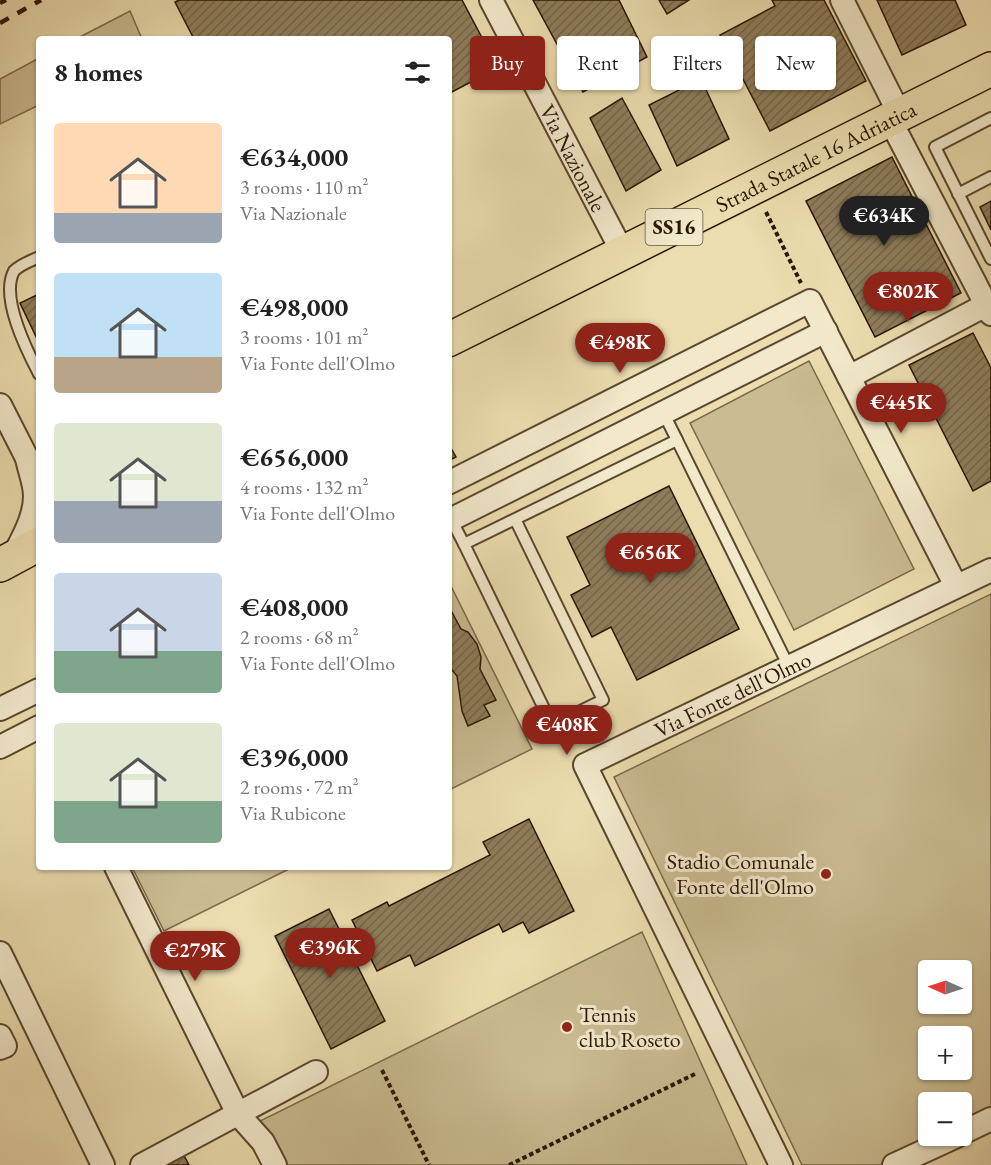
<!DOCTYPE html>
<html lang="en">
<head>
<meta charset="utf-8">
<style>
  body { margin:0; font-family:"EB Garamond",serif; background:#f2f2f2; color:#222; height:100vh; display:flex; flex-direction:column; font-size:22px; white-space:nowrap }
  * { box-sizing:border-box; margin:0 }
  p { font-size:20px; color:#767676 }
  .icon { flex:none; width:33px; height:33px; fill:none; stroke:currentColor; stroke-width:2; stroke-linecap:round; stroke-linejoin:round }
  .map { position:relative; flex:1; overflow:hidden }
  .details { position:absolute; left:36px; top:36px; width:416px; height:834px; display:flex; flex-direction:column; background:#fff; border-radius:6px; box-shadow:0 2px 4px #0004 }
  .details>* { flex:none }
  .guide { position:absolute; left:470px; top:36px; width:430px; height:54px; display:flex; gap:12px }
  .needle { width:39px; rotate:273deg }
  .controls { position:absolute; left:918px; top:960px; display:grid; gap:12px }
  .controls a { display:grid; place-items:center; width:54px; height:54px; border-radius:6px; background:#fff; box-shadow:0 2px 4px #0004; font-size:30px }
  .price { position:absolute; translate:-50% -51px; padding:0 14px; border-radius:21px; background:#8f2418; color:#fff; font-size:20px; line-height:39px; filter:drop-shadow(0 2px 3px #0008) }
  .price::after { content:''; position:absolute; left:50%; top:36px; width:18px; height:14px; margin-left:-9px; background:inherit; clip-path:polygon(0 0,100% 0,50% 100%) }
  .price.on { background:#222; color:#fff }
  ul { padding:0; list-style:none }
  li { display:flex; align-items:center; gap:18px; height:150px; padding:0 18px }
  li span { display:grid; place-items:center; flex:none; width:168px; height:120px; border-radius:6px; color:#555 }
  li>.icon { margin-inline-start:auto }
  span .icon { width:72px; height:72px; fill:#fffc; stroke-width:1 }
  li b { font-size:26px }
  h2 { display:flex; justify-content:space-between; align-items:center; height:72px; padding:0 18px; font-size:26px }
  .pill { padding:0 21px; border-radius:6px; background:#fff; box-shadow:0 2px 4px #0004; font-size:21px; line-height:54px }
  .pill.on { background:#8f2418; color:#fff }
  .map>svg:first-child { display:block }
  .green { fill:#cabb91; stroke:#7a6849; stroke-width:1.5; fill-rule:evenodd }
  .building { fill:url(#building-hatch); stroke:#291501; stroke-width:1.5 }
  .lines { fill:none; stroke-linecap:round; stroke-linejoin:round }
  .service-casing { stroke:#5a472c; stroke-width:14 }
  .minor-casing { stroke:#5a472c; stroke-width:26 }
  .primary-casing { stroke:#291501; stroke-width:36 }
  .path { stroke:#291501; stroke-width:4; stroke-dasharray:4.5 3; stroke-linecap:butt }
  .service { stroke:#f2e9cb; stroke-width:10 }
  .minor { stroke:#f2e9cb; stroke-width:22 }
  .primary { stroke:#ebddaf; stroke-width:33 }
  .rail { stroke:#291501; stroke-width:4.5; stroke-dasharray:10 10; stroke-linecap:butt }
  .poi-dot { fill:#8f2418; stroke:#f2e9cb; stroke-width:2 }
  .labels { text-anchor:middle; stroke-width:6; stroke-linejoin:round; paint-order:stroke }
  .shield { fill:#f2e9cb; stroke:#65553e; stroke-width:1.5 }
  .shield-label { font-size:21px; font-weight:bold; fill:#291501 }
  .street-label { font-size:22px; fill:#291501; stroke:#f2e9cb }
  .poi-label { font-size:22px; fill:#291501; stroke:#f2e9cb; text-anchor:end }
</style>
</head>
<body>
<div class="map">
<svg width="991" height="1165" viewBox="0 0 991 1165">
  <defs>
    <pattern id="building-hatch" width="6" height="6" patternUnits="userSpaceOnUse" patternTransform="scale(1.5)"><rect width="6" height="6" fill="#8e7d5b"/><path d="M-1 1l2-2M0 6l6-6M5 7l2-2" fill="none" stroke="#746549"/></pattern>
  </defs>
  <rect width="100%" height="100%" fill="#ebddaf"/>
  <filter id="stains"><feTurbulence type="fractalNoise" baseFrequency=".00333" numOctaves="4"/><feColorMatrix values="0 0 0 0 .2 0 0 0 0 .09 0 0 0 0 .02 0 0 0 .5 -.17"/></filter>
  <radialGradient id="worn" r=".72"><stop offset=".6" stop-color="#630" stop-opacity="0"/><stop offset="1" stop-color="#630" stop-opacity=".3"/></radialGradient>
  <!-- green -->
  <g class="green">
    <polygon points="130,11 142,39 76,39"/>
    <polygon points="39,58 39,105 0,124 0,79"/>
    <polygon points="809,361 914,569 794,630 690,423"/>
    <polygon points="448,580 532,749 449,790 448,790"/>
    <path d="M991,594v517l-29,14v-23h-34v34h13l-61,29h-78l-188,-388zM928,970h34v34h-34zM928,1036h34v34h-34z"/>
    <polygon points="132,867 293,867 164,931"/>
    <polygon points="642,932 747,1165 277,1165 256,1123"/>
  </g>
  <!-- building -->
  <g class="building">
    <polygon points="179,0 462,0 498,68 448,94 448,39 194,39 175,2"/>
    <polygon points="533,0 619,0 647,57 583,92"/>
    <polygon points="659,0 689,0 667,14"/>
    <polygon points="772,0 824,0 866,81 770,131 720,35 775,6"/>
    <polygon points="877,0 955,0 966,25 902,55"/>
    <polygon points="701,79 729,139 677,166 649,105"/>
    <polygon points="622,98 661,170 626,191 590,118"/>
    <polygon points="892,157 961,293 875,337 806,201"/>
    <polygon points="991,201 991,230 980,207"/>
    <polygon points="39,294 39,343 20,303"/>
    <polygon points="973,333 991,368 991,481 973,491 909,365"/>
    <polygon points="448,443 456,457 448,461"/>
    <polygon points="669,486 739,629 637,680 611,627 592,637 571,595 590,585 567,537"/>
    <polygon points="448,605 461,629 468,632 477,644 481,657 480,669 496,700 484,705 490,716 468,726 462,711 457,676 448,665"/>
    <polygon points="529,819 574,911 529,933 523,922 503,932 499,924 415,966 410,955 377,971 352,920 387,902 389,906 490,855 483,842"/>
    <polygon points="329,909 385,1021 331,1049 275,936"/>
    <polygon points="180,1148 189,1165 166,1165"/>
  </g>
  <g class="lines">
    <!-- service casing -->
    <g class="service-casing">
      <g id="service">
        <polyline points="991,118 935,147 991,259"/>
        <polyline points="958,194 991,177"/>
        <path d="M39,257c-8,4 -18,7 -25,14 -14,26 12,78 25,103"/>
        <polyline points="677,440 789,667"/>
        <polyline points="451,519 464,544"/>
        <path d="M515,519l88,181 -51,25 -88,-181c71,-35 142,-69 213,-104l-14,-28"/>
      </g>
    </g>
    <!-- minor casing -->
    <g class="minor-casing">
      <g id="minor">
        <path id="s1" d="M491,0l132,253"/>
        <polyline points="842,0 900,115"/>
        <polyline points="890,120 991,314"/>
        <polyline points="849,377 986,305"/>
        <polyline points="0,405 27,458 36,469"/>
        <polyline points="448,483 810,301 956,586"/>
        <polyline points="448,521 826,331"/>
        <path d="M12,559c10,-20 23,-41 23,-63 0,-13 -6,-26 -8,-38"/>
        <polyline points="0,709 39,690"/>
        <polyline points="0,747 39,727"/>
        <polyline points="116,867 238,1114 263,1142 275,1165"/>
        <polyline points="0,953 103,1165"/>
        <polyline points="0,1036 5,1046 0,1048"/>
        <polyline points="962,1133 991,1119"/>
        <polyline points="142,1165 316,1072"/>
        <path id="s2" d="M781,1165l-196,-400 406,-195"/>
        <polyline points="894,1165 957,1136"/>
      </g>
    </g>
    <!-- primary casing -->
    <g class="primary-casing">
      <g id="primary">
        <path id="s3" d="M448,340l543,-271"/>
        <polyline points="0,565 39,544"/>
      </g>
    </g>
    <!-- path -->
    <g class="path">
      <polyline points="766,212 801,283"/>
      <polyline points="382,1070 429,1165"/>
      <polyline points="509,1165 695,1074"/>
    </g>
    <!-- service -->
    <use href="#service" class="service"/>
    <!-- minor -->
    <use href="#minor" class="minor"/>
    <!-- primary -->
    <use href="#primary" class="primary"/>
    <!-- rail -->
    <g class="rail">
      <polyline points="0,3 6,0"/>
      <polyline points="0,23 41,0"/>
    </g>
  </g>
  <!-- markers -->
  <g class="poi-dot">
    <circle cx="826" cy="874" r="6"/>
    <circle cx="567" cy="1027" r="6"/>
  </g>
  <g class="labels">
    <!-- shield labels -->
    <rect class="shield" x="645.5" y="209" width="57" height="36" rx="4.5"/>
    <g class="shield-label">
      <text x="674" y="234">SS16</text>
    </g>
    <!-- street labels -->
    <g class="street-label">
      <text dy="8" stroke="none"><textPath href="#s3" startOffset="411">Strada Statale 16 Adriatica</textPath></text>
      <text dy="8" stroke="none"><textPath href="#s1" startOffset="178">Via Nazionale</textPath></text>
      <text dy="8" stroke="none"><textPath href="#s2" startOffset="609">Via Fonte dell'Olmo</textPath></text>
    </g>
    <!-- poi labels -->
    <g class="poi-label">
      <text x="814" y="869">Stadio Comunale<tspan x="814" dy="25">Fonte dell'Olmo</tspan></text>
      <text x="579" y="1022" text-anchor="start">Tennis<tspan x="579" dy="25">club Roseto</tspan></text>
    </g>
  </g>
  <rect width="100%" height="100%" filter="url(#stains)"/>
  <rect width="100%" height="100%" fill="url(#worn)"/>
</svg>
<div class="controls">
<a><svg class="needle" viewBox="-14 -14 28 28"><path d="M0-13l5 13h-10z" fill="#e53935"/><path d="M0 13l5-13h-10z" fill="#767676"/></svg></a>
<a>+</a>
<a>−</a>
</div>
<b class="price on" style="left:884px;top:247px">€634K</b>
<b class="price" style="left:908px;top:323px">€802K</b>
<b class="price" style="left:620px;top:374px">€498K</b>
<b class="price" style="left:901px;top:434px">€445K</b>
<b class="price" style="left:650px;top:584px">€656K</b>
<b class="price" style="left:567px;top:756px">€408K</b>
<b class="price" style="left:330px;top:979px">€396K</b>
<b class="price" style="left:195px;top:982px">€279K</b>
<div class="guide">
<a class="pill on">Buy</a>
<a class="pill">Rent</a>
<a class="pill">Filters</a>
<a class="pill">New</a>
</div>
<section class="details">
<h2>8 homes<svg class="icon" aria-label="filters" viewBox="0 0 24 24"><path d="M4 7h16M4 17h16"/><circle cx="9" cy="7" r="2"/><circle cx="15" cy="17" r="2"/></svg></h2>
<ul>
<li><span style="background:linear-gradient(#ffd9b3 75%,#9aa5b1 0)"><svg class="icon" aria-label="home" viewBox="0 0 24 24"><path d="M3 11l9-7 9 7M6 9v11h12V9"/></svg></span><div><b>€634,000</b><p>3 rooms · 110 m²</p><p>Via Nazionale</p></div></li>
<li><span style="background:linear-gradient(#bfe0f5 70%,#b9a48a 0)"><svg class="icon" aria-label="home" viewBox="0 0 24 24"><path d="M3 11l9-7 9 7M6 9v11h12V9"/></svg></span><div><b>€498,000</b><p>3 rooms · 101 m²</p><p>Via Fonte dell'Olmo</p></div></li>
<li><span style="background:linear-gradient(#dfe7d0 65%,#9aa5b1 0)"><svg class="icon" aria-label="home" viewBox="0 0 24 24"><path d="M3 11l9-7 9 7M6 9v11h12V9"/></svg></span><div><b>€656,000</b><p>4 rooms · 132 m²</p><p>Via Fonte dell'Olmo</p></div></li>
<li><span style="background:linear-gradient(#c9d6e8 65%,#7fa58c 0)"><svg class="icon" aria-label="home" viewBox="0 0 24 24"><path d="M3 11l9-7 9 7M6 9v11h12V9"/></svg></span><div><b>€408,000</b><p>2 rooms · 68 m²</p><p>Via Fonte dell'Olmo</p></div></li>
<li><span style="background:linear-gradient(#dfe7d0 65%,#7fa58c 0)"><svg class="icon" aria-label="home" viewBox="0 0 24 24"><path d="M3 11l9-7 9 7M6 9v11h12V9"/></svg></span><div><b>€396,000</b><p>2 rooms · 72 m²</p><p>Via Rubicone</p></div></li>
</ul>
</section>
</div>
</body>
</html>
